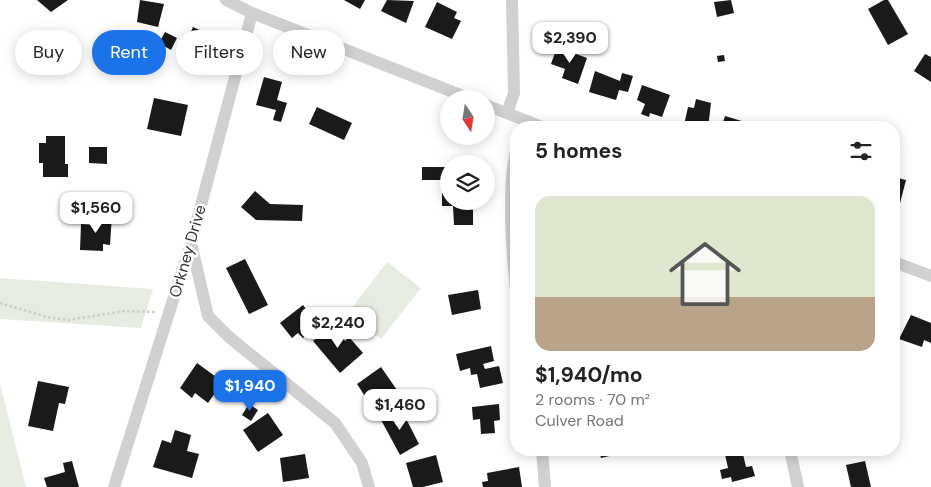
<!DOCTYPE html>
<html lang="en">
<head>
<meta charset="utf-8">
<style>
  body { margin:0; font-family:"DM Sans",sans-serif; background:#f2f2f2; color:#222; height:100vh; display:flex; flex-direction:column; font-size:19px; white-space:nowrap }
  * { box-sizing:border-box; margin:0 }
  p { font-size:16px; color:#767676 }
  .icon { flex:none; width:28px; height:28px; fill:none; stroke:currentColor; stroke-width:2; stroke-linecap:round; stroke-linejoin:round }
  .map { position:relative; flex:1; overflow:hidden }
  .drawer { position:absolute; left:510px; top:121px; width:390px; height:335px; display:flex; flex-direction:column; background:#fff; border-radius:20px; box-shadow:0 2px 12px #0003 }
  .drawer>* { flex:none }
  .guide { position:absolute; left:15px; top:30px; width:420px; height:45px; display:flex; gap:10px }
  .needle { width:32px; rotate:168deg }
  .buttons { position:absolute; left:440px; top:90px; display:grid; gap:10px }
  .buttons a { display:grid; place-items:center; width:55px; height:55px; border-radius:50%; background:#fff; box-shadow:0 2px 12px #0003; font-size:25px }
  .price { position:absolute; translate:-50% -42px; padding:0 11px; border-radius:10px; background:#fff; color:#222; font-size:16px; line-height:32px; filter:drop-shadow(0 1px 2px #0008) }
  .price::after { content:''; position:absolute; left:50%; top:30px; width:15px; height:11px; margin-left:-8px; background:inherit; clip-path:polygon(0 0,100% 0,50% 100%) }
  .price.on { background:#1a73e8; color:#fff }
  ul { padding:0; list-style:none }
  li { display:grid; align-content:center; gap:10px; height:265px; padding:0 25px }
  li span { display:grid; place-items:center; height:155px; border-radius:15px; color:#555 }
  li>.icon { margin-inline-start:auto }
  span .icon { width:90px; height:90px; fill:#fffc; stroke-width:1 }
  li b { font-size:21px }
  h2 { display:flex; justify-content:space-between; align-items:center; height:60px; padding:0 25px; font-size:21px }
  .chip { padding:0 18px; border-radius:22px; background:#fff; box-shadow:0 2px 12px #0003; font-size:18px; line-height:45px }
  .chip.on { background:#1a73e8; color:#fff }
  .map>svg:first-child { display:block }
  .green { fill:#e6ecdf }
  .building { fill:#1a1a1a }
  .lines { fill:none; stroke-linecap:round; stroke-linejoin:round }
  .path { stroke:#cdcdcd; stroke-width:2.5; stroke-dasharray:2.5 2.5; stroke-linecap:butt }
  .street { stroke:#d0d0d0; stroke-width:12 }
  .labels { text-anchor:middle; stroke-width:5; stroke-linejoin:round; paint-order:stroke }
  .street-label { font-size:16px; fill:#333; stroke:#fff }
</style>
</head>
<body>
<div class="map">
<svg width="931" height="487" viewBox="0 0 931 487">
  <rect width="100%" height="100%" fill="#fff"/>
  <!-- green -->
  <g class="green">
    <polygon points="387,262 421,288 381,339 348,313"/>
    <polygon points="0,278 153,289 141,328 0,319"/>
    <polygon points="0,384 26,487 0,487"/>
  </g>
  <!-- building -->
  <g class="building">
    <polygon points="37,0 68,0 51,12"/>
    <polygon points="140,0 164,4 158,27 137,22"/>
    <polygon points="344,0 365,0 360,9"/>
    <polygon points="387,0 414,1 406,23 381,11"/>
    <polygon points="731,0 734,13 717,17 714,2"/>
    <polygon points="884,0 888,0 908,34 888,45 868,9"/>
    <polygon points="437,2 457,12 454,18 461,21 452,39 425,27"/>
    <polygon points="193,27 219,39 210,58 202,54 204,49 187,41"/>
    <polygon points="165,32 177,38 171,50 159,43"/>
    <polygon points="557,47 587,58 578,84 562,78 565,69 551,64"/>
    <polygon points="925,54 931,57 931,82 914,71"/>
    <polygon points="724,55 725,61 718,62 717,56"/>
    <polygon points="595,71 620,81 622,73 633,76 628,92 619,90 616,100 589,92"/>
    <polygon points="264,77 282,82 277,100 287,103 281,122 273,120 276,110 256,105"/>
    <polygon points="642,85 670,95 662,117 650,113 649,117 641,114 645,104 637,100"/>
    <polygon points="154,98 188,105 181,136 147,129"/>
    <polygon points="696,99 711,103 708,128 684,125 688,107 694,108"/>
    <polygon points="317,107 352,123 344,140 309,124"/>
    <polygon points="725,116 762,127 762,128 721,128"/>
    <polygon points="46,136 65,136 65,164 68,164 68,177 43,177 43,163 39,163 39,143 46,143"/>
    <polygon points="89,147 107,147 107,164 89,163"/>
    <polygon points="422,167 449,167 449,201 473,201 473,225 454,225 453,206 442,206 442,180 422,180"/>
    <polygon points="894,177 906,180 899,207 894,206"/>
    <polygon points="255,191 270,204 303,205 302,221 256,220 241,207"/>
    <polygon points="97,214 112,215 110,245 103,244 103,251 80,250 81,224 96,225"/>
    <polygon points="245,259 268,305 249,314 226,268"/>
    <polygon points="478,290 481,309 452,315 448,295"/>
    <polygon points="303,305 318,325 303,338 298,333 292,338 280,323"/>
    <polygon points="911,315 931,323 931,343 924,340 922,347 899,339"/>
    <polygon points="331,325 345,341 349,337 363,353 340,373 313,341"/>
    <polygon points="491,346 494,361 483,364 485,369 499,366 503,383 480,388 477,374 471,375 470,368 460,371 456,354"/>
    <polygon points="197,363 223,382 208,403 195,393 192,398 180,388"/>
    <polygon points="381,367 397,390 372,407 357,384"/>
    <polygon points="38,381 69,387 65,404 59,403 53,431 28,426"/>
    <polygon points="249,404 258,410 251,421 242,415"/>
    <polygon points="499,404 500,420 494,421 495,433 481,434 480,419 473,420 472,407"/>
    <polygon points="400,407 419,444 400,455 380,418"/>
    <polygon points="268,413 283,435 258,452 243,430"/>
    <polygon points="175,430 191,435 187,451 199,454 192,478 153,467 162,440 171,443"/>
    <polygon points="599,450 621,450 622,453 601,458"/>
    <polygon points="724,450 742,450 746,467 752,466 755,476 732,482 731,477 722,479 720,470 728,468"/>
    <polygon points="305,454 309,478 283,482 280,458"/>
    <polygon points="436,455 443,482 423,487 413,487 406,463"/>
    <polygon points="72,461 79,487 47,487 44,478 65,472 63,463"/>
    <polygon points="865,461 871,487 851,487 846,465"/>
    <polygon points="519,467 522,487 483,487 482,482 488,481 487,473"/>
  </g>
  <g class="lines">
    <!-- path -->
    <polyline class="path" points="0,303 47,317 68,320 125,311 155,312"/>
    <!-- street -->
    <g class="street">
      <polyline points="226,0 252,13 471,99"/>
      <polyline points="486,105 545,128"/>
      <polyline points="507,113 514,93 512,0"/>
      <path d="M516,152c-9,34 -4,101 0,137"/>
      <polyline points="191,243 208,316 229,337 335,423 362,463 369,487"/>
      <polyline points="894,262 931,276"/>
      <polyline points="542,450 545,487"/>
      <polyline points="790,450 798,487"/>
      <polyline points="114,487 191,243 252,13"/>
    </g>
  </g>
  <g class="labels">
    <!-- street labels -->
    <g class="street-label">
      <text transform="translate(187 251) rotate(-74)" y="6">Orkney Drive</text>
    </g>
  </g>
</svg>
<div class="buttons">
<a><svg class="needle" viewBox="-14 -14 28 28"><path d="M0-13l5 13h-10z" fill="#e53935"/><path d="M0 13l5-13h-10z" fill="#767676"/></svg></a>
<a><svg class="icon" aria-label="layers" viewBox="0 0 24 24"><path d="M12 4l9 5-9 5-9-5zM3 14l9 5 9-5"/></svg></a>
</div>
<b class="price" style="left:570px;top:64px">$2,390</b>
<b class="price" style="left:96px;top:234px">$1,560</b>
<b class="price" style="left:338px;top:349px">$2,240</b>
<b class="price on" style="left:250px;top:412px">$1,940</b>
<b class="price" style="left:400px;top:431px">$1,460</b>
<div class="guide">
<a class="chip">Buy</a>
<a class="chip on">Rent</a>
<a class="chip">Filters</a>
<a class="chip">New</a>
</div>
<section class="drawer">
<h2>5 homes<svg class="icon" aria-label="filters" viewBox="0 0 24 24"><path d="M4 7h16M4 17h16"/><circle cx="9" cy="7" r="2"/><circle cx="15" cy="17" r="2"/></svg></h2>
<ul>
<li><span style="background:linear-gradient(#dfe7d0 65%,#b9a48a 0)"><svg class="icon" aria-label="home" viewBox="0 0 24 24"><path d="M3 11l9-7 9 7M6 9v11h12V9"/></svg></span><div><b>$1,940/mo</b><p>2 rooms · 70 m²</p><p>Culver Road</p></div></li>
</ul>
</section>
</div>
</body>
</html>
